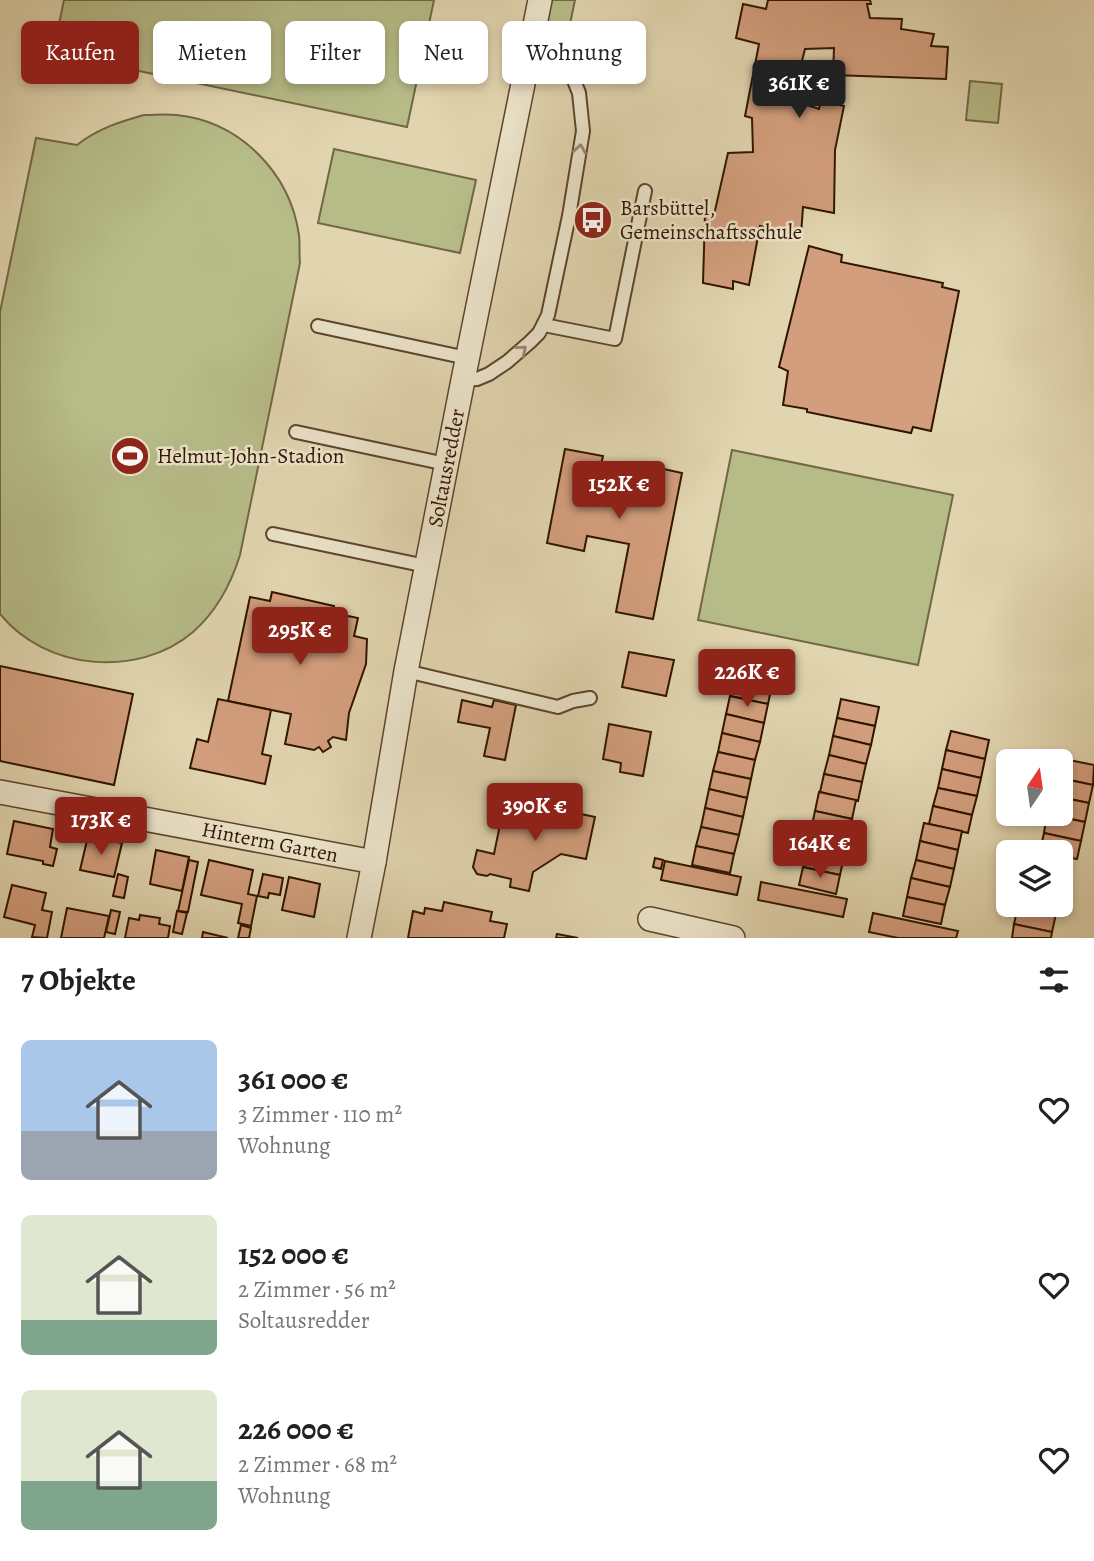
<!DOCTYPE html>
<html lang="de">
<head>
<meta charset="utf-8">
<style>
  body { margin:0; font-family:Alegreya,serif; background:#f6f6f6; color:#222; height:100vh; display:flex; flex-direction:column; font-size:26px; white-space:nowrap }
  * { box-sizing:border-box; margin:0 }
  p { font-size:23px; color:#767676 }
  .icon { flex:none; width:38px; height:38px; fill:none; stroke:currentColor; stroke-width:2; stroke-linecap:round; stroke-linejoin:round }
  .map { position:relative; height:938px; overflow:hidden }
  .side { display:flex; flex-direction:column; background:#fff; flex:1 }
  .side>* { flex:none }
  .top-card { position:absolute; left:21px; top:21px; width:700px; height:63px; display:flex; gap:14px }
  .needle { width:46px; rotate:13deg }
  .fabs { position:absolute; left:996px; top:749px; display:grid; gap:14px }
  .fabs a { display:grid; place-items:center; width:77px; height:77px; border-radius:10px; background:#fff; box-shadow:0 4px 10px #0003; font-size:35px }
  .price { position:absolute; translate:-50% -60px; padding:0 16px; border-radius:7px; background:#8f2418; color:#fff; font-size:23px; line-height:46px; filter:drop-shadow(0 2px 4px #0008) }
  .price::after { content:''; position:absolute; left:50%; top:42px; width:21px; height:16px; margin-left:-10px; background:inherit; clip-path:polygon(0 0,100% 0,50% 100%) }
  .price.on { background:#222; color:#fff }
  ul { padding:0; list-style:none }
  li { display:flex; align-items:center; gap:21px; height:175px; padding:0 21px }
  li span { display:grid; place-items:center; flex:none; width:196px; height:140px; border-radius:10px; color:#555 }
  li>.icon { margin-inline-start:auto }
  span .icon { width:84px; height:84px; fill:#fffc; stroke-width:1 }
  li b { font-size:30px }
  h2 { display:flex; justify-content:space-between; align-items:center; height:84px; padding:0 21px; font-size:30px }
  .pill { padding:0 24px; border-radius:10px; background:#fff; box-shadow:0 4px 10px #0003; font-size:24px; line-height:63px }
  .pill.on { background:#8f2418; color:#fff }
  .map>svg:first-child { display:block }
  .green { fill:#b6bc88; stroke:#736844; stroke-width:2 }
  .building { fill:#d39e7d; stroke:#301500; stroke-width:2 }
  .lines { fill:none; stroke-linecap:round; stroke-linejoin:round }
  .lane-casing { stroke:#5c452c; stroke-width:16 }
  .street-casing { stroke:#5c452c; stroke-width:26 }
  .lane { stroke:#ece4cb; stroke-width:12 }
  .street { stroke:#ece4cb; stroke-width:23 }
  .oneway { stroke:#978770 }
  .labels { text-anchor:middle; stroke-width:5; stroke-linejoin:round; paint-order:stroke }
  .poi-label { font-size:21px; fill:#301500; stroke:#ece4cb; text-anchor:start }
  .street-label { font-size:21px; fill:#301500; stroke:#ece4cb }
</style>
</head>
<body>
<div class="map">
<svg width="1094" height="938" viewBox="0 0 1094 938">
  <rect width="100%" height="100%" fill="#e1d5af"/>
  <filter id="stains"><feTurbulence type="fractalNoise" baseFrequency=".00286" numOctaves="4"/><feColorMatrix values="0 0 0 0 .2 0 0 0 0 .09 0 0 0 0 .02 0 0 0 .5 -.17"/></filter>
  <radialGradient id="worn" r=".72"><stop offset=".6" stop-color="#630" stop-opacity="0"/><stop offset="1" stop-color="#630" stop-opacity=".3"/></radialGradient>
  <!-- green -->
  <g class="green">
    <polygon points="64,0 434,0 407,127 53,53"/>
    <polygon points="545,0 575,0 565,48 537,39"/>
    <polygon points="970,81 1002,84 998,123 966,120"/>
    <path d="M144,115c11,0 22,-1 32,0 64,6 114,58 123,120 1,9 0,19 1,28l-60,292c-9,29 -23,56 -47,77 -55,47 -148,38 -193,-18v-302l36,-174 41,7c20,-16 42,-23 67,-30z"/>
    <polygon points="334,149 476,180 460,253 318,223"/>
    <polygon points="732,450 953,495 918,665 698,620"/>
  </g>
  <!-- building -->
  <g class="building">
    <polygon points="768,0 870,0 871,4 867,4 870,18 902,19 901,29 934,34 931,46 948,47 946,79 833,75 834,48 805,49 792,100 819,109 821,100 844,106 835,150 834,213 803,207 801,235 760,226 749,285 733,281 733,289 703,283 705,214 714,215 728,153 753,152 752,118 745,116 759,44 736,38 743,4 766,9"/>
    <polygon points="809,246 842,255 841,262 943,283 942,287 959,291 931,431 913,427 911,433 807,412 807,409 783,405 788,371 779,367"/>
    <polygon points="565,449 603,456 600,470 642,479 645,465 682,473 653,619 616,612 629,544 587,536 584,551 547,543"/>
    <polygon points="272,592 334,606 333,613 358,618 354,636 367,639 366,664 349,713 346,740 333,737 328,741 331,747 323,752 319,747 314,750 285,744 291,714 228,701 250,597 270,601"/>
    <polygon points="629,652 674,660 666,696 622,687"/>
    <polygon points="0,666 133,694 114,785 0,761"/>
    <polygon points="734,677 772,685 768,704 730,696"/>
    <polygon points="730,696 768,704 764,723 726,714"/>
    <polygon points="218,699 271,710 262,754 271,756 265,784 190,768 197,739 208,742"/>
    <polygon points="841,699 879,707 875,726 837,718"/>
    <polygon points="462,700 492,707 494,700 516,705 505,760 484,756 490,728 458,722"/>
    <polygon points="726,714 764,723 760,742 722,733"/>
    <polygon points="837,718 875,726 871,745 833,736"/>
    <polygon points="609,724 651,732 643,776 620,772 621,763 603,759"/>
    <polygon points="951,731 989,740 985,759 946,750"/>
    <polygon points="722,733 760,742 755,760 718,752"/>
    <polygon points="833,736 871,745 866,764 829,755"/>
    <polygon points="946,750 985,759 981,778 942,769"/>
    <polygon points="718,752 755,760 751,779 713,771"/>
    <polygon points="829,755 866,764 862,782 824,774"/>
    <polygon points="1059,758 1094,765 1093,785 1060,778"/>
    <polygon points="942,769 981,778 977,796 938,788"/>
    <polygon points="713,771 751,779 747,798 709,789"/>
    <polygon points="824,774 862,782 858,801 820,792"/>
    <polygon points="1060,778 1093,785 1089,803 1060,797"/>
    <polygon points="938,788 977,796 972,815 933,806"/>
    <polygon points="709,789 747,798 743,817 705,808"/>
    <polygon points="819,792 856,800 852,819 815,811"/>
    <polygon points="1060,797 1089,803 1085,822 1047,814 1060,814"/>
    <polygon points="521,801 595,817 586,859 561,854 533,872 529,891 510,887 511,879 490,874 487,876 477,874 473,867 477,850 494,854 502,815 517,818"/>
    <polygon points="933,806 972,815 968,833 929,824"/>
    <polygon points="705,808 743,817 739,835 701,827"/>
    <polygon points="815,811 852,819 848,838 811,830"/>
    <polygon points="1047,814 1085,822 1081,841 1044,833"/>
    <polygon points="14,821 53,829 50,847 57,849 53,866 43,864 43,861 7,854"/>
    <polygon points="924,823 962,831 958,850 920,841"/>
    <polygon points="701,827 739,835 734,854 696,846"/>
    <polygon points="811,830 848,838 844,856 807,848"/>
    <polygon points="1044,833 1081,841 1077,859 1060,856 1060,852 1040,851"/>
    <polygon points="88,836 122,843 114,877 80,870"/>
    <polygon points="920,841 958,850 954,869 916,860"/>
    <polygon points="696,846 734,854 730,873 692,865"/>
    <polygon points="807,848 844,856 840,875 803,867"/>
    <polygon points="156,850 189,857 182,891 150,884"/>
    <polygon points="1060,856 1068,857 1064,876 1060,875"/>
    <polygon points="655,858 663,860 661,869 653,867"/>
    <polygon points="189,860 198,862 188,912 178,911"/>
    <polygon points="209,860 253,870 248,894 257,896 251,926 238,923 242,904 201,895"/>
    <polygon points="916,860 954,869 950,887 911,878"/>
    <polygon points="665,861 741,877 737,895 661,880"/>
    <polygon points="803,867 840,875 836,894 799,885"/>
    <polygon points="118,874 128,877 124,898 113,896"/>
    <polygon points="263,874 283,878 280,895 269,893 268,898 258,896"/>
    <polygon points="289,877 320,884 314,917 282,910"/>
    <polygon points="911,878 950,887 945,905 907,897"/>
    <polygon points="761,882 847,899 843,917 758,900"/>
    <polygon points="12,885 46,893 42,910 52,912 47,938 32,937 35,925 4,917"/>
    <polygon points="907,897 945,905 941,924 903,916"/>
    <polygon points="444,902 492,912 490,921 507,924 504,938 408,938 413,911 424,914 425,908 442,911"/>
    <polygon points="1018,905 1058,905 1056,914"/>
    <polygon points="1018,906 1056,914 1052,932 1014,924"/>
    <polygon points="67,908 109,916 104,938 61,938"/>
    <polygon points="111,910 120,912 115,934 106,932"/>
    <polygon points="177,911 187,913 182,934 173,932"/>
    <polygon points="873,913 958,931 956,938 898,938 869,932"/>
    <polygon points="140,915 160,918 159,924 170,926 168,938 125,938 129,918 139,920"/>
    <polygon points="1014,924 1052,932 1051,938 1012,938"/>
    <polygon points="241,925 251,928 249,938 238,938"/>
    <polygon points="203,932 228,938 202,938"/>
    <polygon points="557,934 578,938 556,938"/>
  </g>
  <g class="lines">
    <!-- lane casing -->
    <g class="lane-casing">
      <g id="lane">
        <polyline points="544,325 615,339 645,191"/>
        <polyline points="318,326 467,358"/>
        <polyline points="463,380 477,379 489,374 507,362 530,342 539,333 548,315 569,216 583,131 579,93 571,73 565,65 547,54 530,49"/>
        <polyline points="296,432 446,464"/>
        <polyline points="273,534 426,566"/>
        <polyline points="406,671 558,707 573,701 590,698"/>
      </g>
    </g>
    <!-- street casing -->
    <g class="street-casing">
      <g id="street">
        <polyline points="0,792 374,862"/>
        <polyline points="650,919 733,938"/>
        <polyline points="359,938 374,862 406,671 463,380 540,0"/>
      </g>
    </g>
    <!-- lane -->
    <use href="#lane" class="lane"/>
    <!-- street -->
    <use href="#street" class="street"/>
  </g>
  <!-- one-way arrows -->
  <defs><path id="oneway-chevron" d="M-2-3.5L2.5 0L-2 3.5" fill="none" stroke-width="1.6" stroke-linecap="round" stroke-linejoin="round" transform="scale(1.75)"/></defs>
  <g class="oneway">
    <use href="#oneway-chevron" transform="translate(580 149) rotate(-81)"/>
    <use href="#oneway-chevron" transform="translate(522 350) rotate(-40)"/>
  </g>
  <!-- icons -->
  <defs>
    <g id="bus-disc" transform="scale(2.0125)"><circle r="9.5" fill="#8f2418" stroke="#ece4cb"/><path d="M-5-6H5V4H4V6H2V4H-2V6H-4V4H-5ZM-3.5-4V0h7V-4ZM-3.5 1.2v1.5H-2V1.2ZM2 1.2v1.5H3.5V1.2Z" fill="#fff"/></g>
    <g id="stadium-disc" transform="scale(2.0125)"><circle r="9.5" fill="#8f2418" stroke="#ece4cb"/><path d="M0-5a6.5 5 0 1 0 0 10a6.5 5 0 1 0 0-10ZM-3.5-1.8h7v3.6h-7Z" fill="#fff"/></g>
  </defs>
  <g fill-rule="evenodd">
    <use href="#bus-disc" x="593" y="220"/>
    <use href="#stadium-disc" x="130" y="456"/>
  </g>
  <g class="labels">
    <!-- poi labels -->
    <g class="poi-label">
      <text x="620" y="215">Barsbüttel,<tspan x="620" dy="24">Gemeinschaftsschule</tspan></text>
      <text x="157" y="463">Helmut-John-Stadion</text>
    </g>
    <!-- street labels -->
    <g class="street-label">
      <text transform="translate(446 468) rotate(-79)" y="7">Soltausredder</text>
      <text transform="translate(270 842) rotate(11)" y="7">Hinterm Garten</text>
    </g>
  </g>
  <rect width="100%" height="100%" filter="url(#stains)"/>
  <rect width="100%" height="100%" fill="url(#worn)"/>
</svg>
<div class="fabs">
<a><svg class="needle" viewBox="-14 -14 28 28"><path d="M0-13l5 13h-10z" fill="#e53935"/><path d="M0 13l5-13h-10z" fill="#767676"/></svg></a>
<a><svg class="icon" aria-label="layers" viewBox="0 0 24 24"><path d="M12 4l9 5-9 5-9-5zM3 14l9 5 9-5"/></svg></a>
</div>
<b class="price on" style="left:799px;top:120px">361K €</b>
<b class="price" style="left:619px;top:521px">152K €</b>
<b class="price" style="left:300px;top:667px">295K €</b>
<b class="price" style="left:747px;top:709px">226K €</b>
<b class="price" style="left:535px;top:843px">390K €</b>
<b class="price" style="left:101px;top:857px">173K €</b>
<b class="price" style="left:820px;top:880px">164K €</b>
<div class="top-card">
<a class="pill on">Kaufen</a>
<a class="pill">Mieten</a>
<a class="pill">Filter</a>
<a class="pill">Neu</a>
<a class="pill">Wohnung</a>
</div>
</div>
<section class="side">
<h2>7 Objekte<svg class="icon" aria-label="filters" viewBox="0 0 24 24"><path d="M4 7h16M4 17h16"/><circle cx="9" cy="7" r="2"/><circle cx="15" cy="17" r="2"/></svg></h2>
<ul>
<li><span style="background:linear-gradient(#a9c7e8 65%,#9aa5b1 0)"><svg class="icon" aria-label="home" viewBox="0 0 24 24"><path d="M3 11l9-7 9 7M6 9v11h12V9"/></svg></span><div><b>361 000 €</b><p>3 Zimmer · 110 m²</p><p>Wohnung</p></div><svg class="icon" aria-label="heart" viewBox="0 0 24 24"><path d="M12 20l-8-8c-3-5 5-10 8-4 3-6 11-1 8 4z"/></svg></li>
<li><span style="background:linear-gradient(#dfe7d0 75%,#7fa58c 0)"><svg class="icon" aria-label="home" viewBox="0 0 24 24"><path d="M3 11l9-7 9 7M6 9v11h12V9"/></svg></span><div><b>152 000 €</b><p>2 Zimmer · 56 m²</p><p>Soltausredder</p></div><svg class="icon" aria-label="heart" viewBox="0 0 24 24"><path d="M12 20l-8-8c-3-5 5-10 8-4 3-6 11-1 8 4z"/></svg></li>
<li><span style="background:linear-gradient(#dfe7d0 65%,#7fa58c 0)"><svg class="icon" aria-label="home" viewBox="0 0 24 24"><path d="M3 11l9-7 9 7M6 9v11h12V9"/></svg></span><div><b>226 000 €</b><p>2 Zimmer · 68 m²</p><p>Wohnung</p></div><svg class="icon" aria-label="heart" viewBox="0 0 24 24"><path d="M12 20l-8-8c-3-5 5-10 8-4 3-6 11-1 8 4z"/></svg></li>
</ul>
</section>
</body>
</html>
